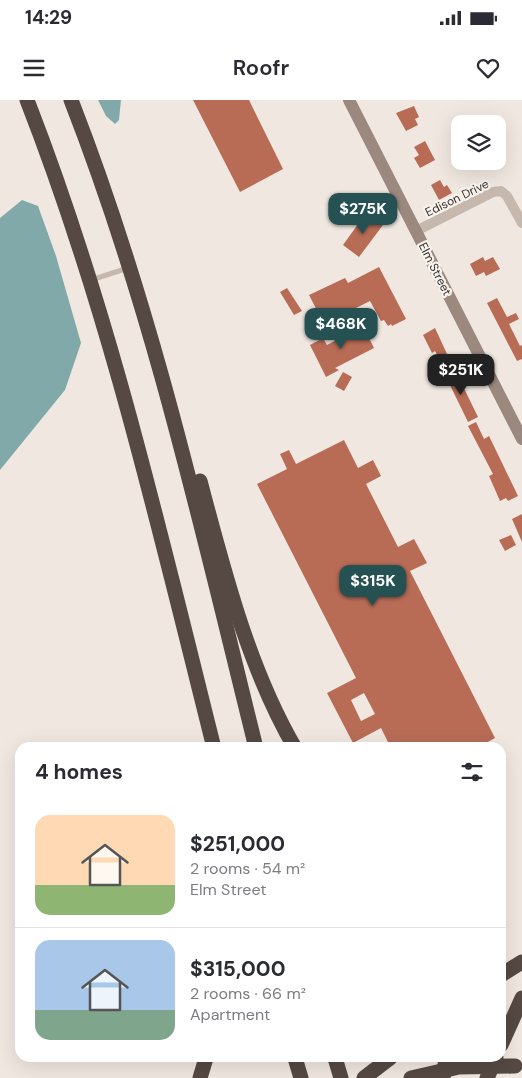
<!DOCTYPE html>
<html lang="en">
<head>
<meta charset="utf-8">
<style>
  body { margin:0; font-family:"DM Sans",sans-serif; background:#f2f2f3; color:#2b2b33; height:100vh; display:flex; flex-direction:column; font-size:19px; white-space:nowrap }
  * { box-sizing:border-box; margin:0 }
  p { font-size:16px; color:#7c7c81 }
  .icon { flex:none; width:28px; height:28px; fill:none; stroke:currentColor; stroke-width:2; stroke-linecap:round; stroke-linejoin:round }
  .map { position:relative; flex:1; overflow:hidden }
  .side { position:absolute; left:15px; top:642px; width:491px; height:320px; display:flex; flex-direction:column; background:#fff; border-radius:15px; box-shadow:0 5px 20px #0002 }
  .side>* { flex:none }
  .controls { position:absolute; left:451px; top:15px; display:grid; gap:10px }
  .controls a { display:grid; place-items:center; width:55px; height:55px; border-radius:10px; background:#fff; box-shadow:0 5px 20px #0002; font-size:25px }
  .price { position:absolute; translate:-50% -42px; padding:0 11px; border-radius:10px; background:#255153; color:#fff; font-size:16px; line-height:32px; filter:drop-shadow(0 1px 2px #0008) }
  .price::after { content:''; position:absolute; left:50%; top:30px; width:15px; height:11px; margin-left:-8px; background:inherit; clip-path:polygon(0 0,100% 0,50% 100%) }
  .price.selected { background:#222; color:#fff }
  ul { padding:0; list-style:none }
  li { display:flex; align-items:center; gap:15px; height:125px; padding:0 20px }
  li+li { border-top:1px solid #e1e1e2 }
  li span { display:grid; place-items:center; flex:none; width:140px; height:100px; border-radius:15px; color:#555 }
  li>.icon { margin-inline-start:auto }
  span .icon { width:60px; height:60px; fill:#fffc; stroke-width:1 }
  li b { font-size:21px }
  h2 { display:flex; justify-content:space-between; align-items:center; height:60px; padding:0 20px; font-size:21px }
  .status { display:flex; justify-content:space-between; align-items:center; height:35px; padding:0 25px; background:#fff; direction:ltr }
  .status svg { height:14px; fill:currentColor }
  header { display:flex; justify-content:space-between; align-items:center; height:65px; padding:0 20px; background:#fff; font-size:22px; font-weight:600 }
  .map>svg:first-child { display:block }
  .water { fill:#82a9aa }
  .building { fill:#b86c56; fill-rule:evenodd }
  .lines { fill:none; stroke-linecap:round; stroke-linejoin:round }
  .lane { stroke:#c7b8ad; stroke-width:5 }
  .street { stroke:#c7b8ad; stroke-width:10 }
  .secondary { stroke:#9b887f; stroke-width:12 }
  .highway { stroke:#564943; stroke-width:15 }
  .highway-bridge { stroke:#564943; stroke-width:15 }
  .labels { text-anchor:middle; stroke-width:4.5; stroke-linejoin:round; paint-order:stroke }
  .street-label { font-size:12px; fill:#362e2b; stroke:#f8f2ec }
</style>
</head>
<body>
<div class="status"><b>14:29</b><svg viewBox="0 0 49 12"><path d="M0 12V9h3v3zM5 12V6h3v6zM10 12V3h3v9zM15 12V0h3v12zM26 1h20v11H26zM47 4h2v5h-2z"/></svg></div>
<header><svg class="icon" aria-label="menu" viewBox="0 0 24 24"><path d="M4 6h16M4 12h16M4 18h16"/></svg>Roofr<svg class="icon" aria-label="heart" viewBox="0 0 24 24"><path d="M12 20l-8-8c-3-5 5-10 8-4 3-6 11-1 8 4z"/></svg></header>
<div class="map">
<svg width="522" height="978" viewBox="0 0 522 978">
  <rect width="100%" height="100%" fill="#f0e8e0"/>
  <!-- water -->
  <g class="water">
    <polygon points="98,0 121,0 119,20 115,24 106,16"/>
    <polygon points="22,100 38,106 56,156 81,243 65,290 0,370 0,118"/>
  </g>
  <!-- building -->
  <g class="building">
    <polygon points="193,0 249,0 283,69 240,92"/>
    <polygon points="414,6 419,17 415,19 418,25 406,31 396,13"/>
    <polygon points="425,41 435,60 420,68 414,58 419,55 414,47"/>
    <polygon points="440,80 444,87 447,85 452,93 439,100 431,85"/>
    <polygon points="366,113 383,125 359,157 343,145"/>
    <polygon points="483,157 485,161 493,157 500,169 486,176 484,172 476,176 470,164"/>
    <polygon points="379,167 406,219 392,226 391,224 388,226 384,220 381,221 370,201 324,224 309,195 345,178 348,183"/>
    <polygon points="287,188 302,211 294,215 280,192"/>
    <polygon points="497,198 507,217 516,213 519,219 509,224 520,246 522,245 522,259 517,261 487,203"/>
    <polygon points="363,226 374,248 335,268 339,270 326,277 310,245 323,238 327,245"/>
    <polygon points="435,228 448,256 440,260 435,251 432,253 423,235"/>
    <polygon points="343,272 352,277 344,291 335,286"/>
    <polygon points="451,272 454,278 458,276 478,317 468,322 448,281 445,283 441,277"/>
    <polygon points="476,322 484,339 489,336 518,396 508,401 506,398 500,401 489,376 493,374 468,326"/>
    <path d="M344,340l14,28 15,-8 8,16 -15,8 32,63 16,-8 13,24 -17,8 85,167 -18,10h-86l-10,-20 -28,15 -26,-50 29,-15 -99,-194 30,-15 -7,-15 9,-4 7,14zM364,593l11,21 -14,7 -10,-21z"/>
    <polygon points="522,414 522,442 512,419"/>
    <polygon points="511,435 516,445 505,451 499,440"/>
  </g>
  <g class="lines">
    <!-- lane -->
    <polyline class="lane" points="91,180 128,168"/>
    <!-- street -->
    <polyline class="street" points="416,131 493,92 501,91 507,96 522,123"/>
    <!-- secondary -->
    <polyline class="secondary" points="349,0 522,339"/>
    <!-- highway -->
    <g class="highway">
      <path d="M27,0c82,210 132,429 187,648"/>
      <path d="M71,0c82,210 131,430 185,648"/>
      <path d="M200,381c24,90 48,186 95,267"/>
      <polyline points="501,875 522,862"/>
      <polyline points="501,945 522,898"/>
      <polyline points="295,958 301,978"/>
      <polyline points="335,958 341,978"/>
      <polyline points="200,978 206,958"/>
      <polyline points="364,978 390,958"/>
      <polyline points="443,978 446,958"/>
      <polyline points="487,978 496,958"/>
    </g>
    <!-- highway-bridge -->
    <polyline class="highway-bridge" points="411,978 459,967 515,966"/>
  </g>
  <g class="labels">
    <!-- street labels -->
    <g class="street-label">
      <text transform="translate(457 98) rotate(-26)" y="4">Edison Drive</text>
      <text transform="translate(435 169) rotate(63)" y="4">Elm Street</text>
    </g>
  </g>
</svg>
<div class="controls">
<a><svg class="icon" aria-label="layers" viewBox="0 0 24 24"><path d="M12 4l9 5-9 5-9-5zM3 14l9 5 9-5"/></svg></a>
</div>
<b class="price" style="left:363px;top:135px">$275K</b>
<b class="price" style="left:341px;top:250px">$468K</b>
<b class="price selected" style="left:461px;top:296px">$251K</b>
<b class="price" style="left:373px;top:507px">$315K</b>
<section class="side">
<h2>4 homes<svg class="icon" aria-label="filters" viewBox="0 0 24 24"><path d="M4 7h16M4 17h16"/><circle cx="9" cy="7" r="2"/><circle cx="15" cy="17" r="2"/></svg></h2>
<ul>
<li><span style="background:linear-gradient(#ffd9b3 70%,#8fb573 0)"><svg class="icon" aria-label="home" viewBox="0 0 24 24"><path d="M3 11l9-7 9 7M6 9v11h12V9"/></svg></span><div><b>$251,000</b><p>2 rooms · 54 m²</p><p>Elm Street</p></div></li>
<li><span style="background:linear-gradient(#a9c7e8 70%,#7fa58c 0)"><svg class="icon" aria-label="home" viewBox="0 0 24 24"><path d="M3 11l9-7 9 7M6 9v11h12V9"/></svg></span><div><b>$315,000</b><p>2 rooms · 66 m²</p><p>Apartment</p></div></li>
</ul>
</section>
</div>
</body>
</html>
